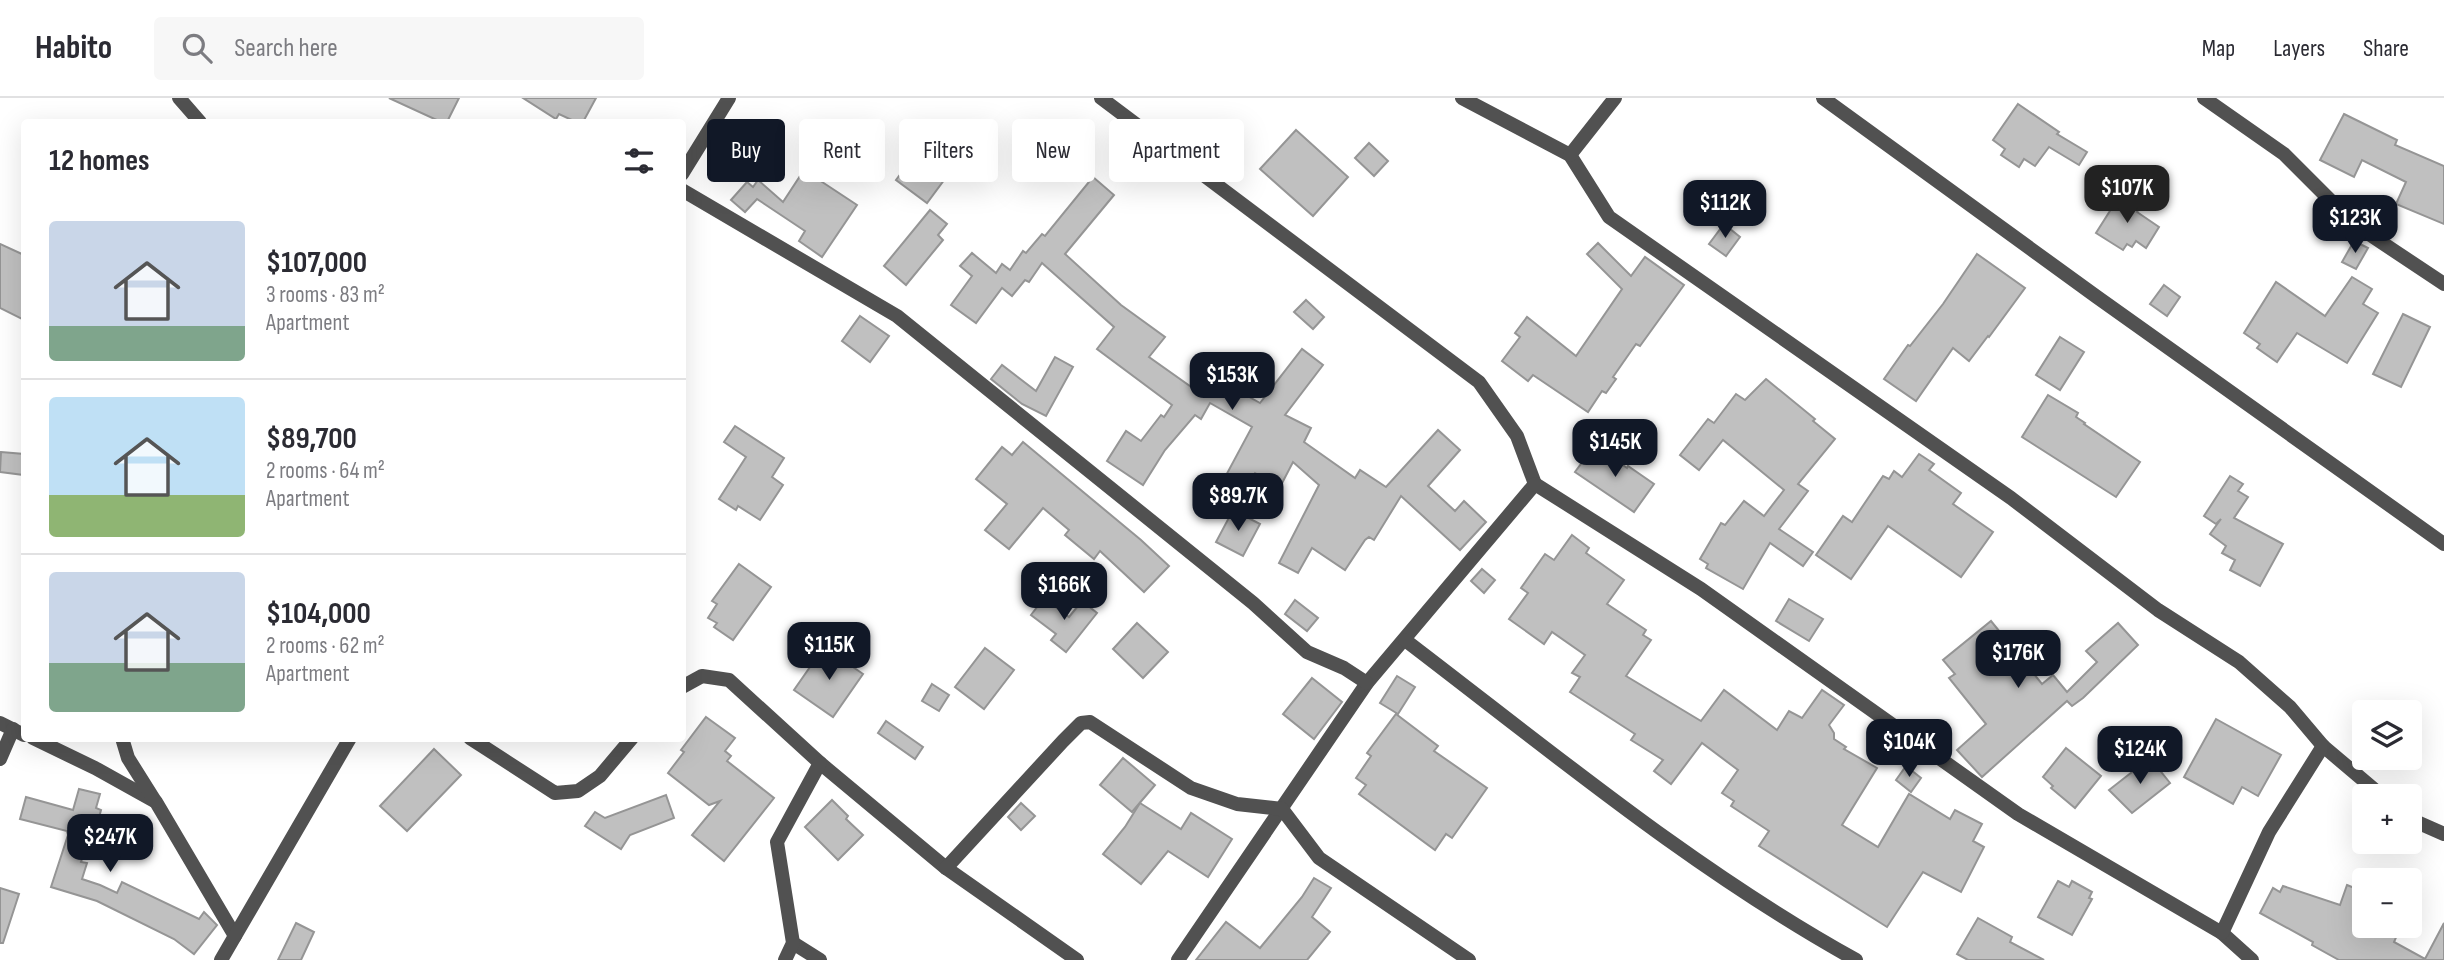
<!DOCTYPE html>
<html lang="en">
<head>
<meta charset="utf-8">
<style>
  body { margin:0; font-family:"Sofia Sans Condensed",sans-serif; background:#f7f7f7; color:#2b2b33; height:100vh; display:flex; flex-direction:column; font-size:26px; white-space:nowrap }
  * { box-sizing:border-box; margin:0 }
  p { font-size:23px; color:#7c7c81 }
  .icon { flex:none; width:38px; height:38px; fill:none; stroke:currentColor; stroke-width:2; stroke-linecap:round; stroke-linejoin:round }
  .map { position:relative; flex:1; overflow:hidden }
  .side { position:absolute; left:21px; top:21px; width:665px; height:623px; display:flex; flex-direction:column; background:#fff; border-radius:7px; box-shadow:0 7px 28px #0002 }
  .side>* { flex:none }
  .banner { position:absolute; left:707px; top:21px; width:665px; height:63px; display:flex; gap:14px }
  .fabs { position:absolute; left:2352px; top:602px; display:grid; gap:14px }
  .fabs a { display:grid; place-items:center; width:70px; height:70px; border-radius:7px; background:#fff; box-shadow:0 7px 28px #0002; font-size:35px }
  .price { position:absolute; translate:-50% -60px; padding:0 16px; border-radius:14px; background:#111827; color:#fff; font-size:23px; line-height:46px; filter:drop-shadow(0 2px 4px #0008) }
  .price::after { content:''; position:absolute; left:50%; top:42px; width:21px; height:16px; margin-left:-10px; background:inherit; clip-path:polygon(0 0,100% 0,50% 100%) }
  .price.active { background:#222; color:#fff }
  ul { padding:0; list-style:none }
  li { display:flex; align-items:center; gap:21px; height:175px; padding:0 28px }
  li+li { border-top:2px solid #e1e1e2 }
  li span { display:grid; place-items:center; flex:none; width:196px; height:140px; border-radius:7px; color:#555 }
  li>.icon { margin-inline-start:auto }
  span .icon { width:84px; height:84px; fill:#fffc; stroke-width:1 }
  li b { font-size:30px }
  h2 { display:flex; justify-content:space-between; align-items:center; height:84px; padding:0 28px; font-size:30px }
  .pill { padding:0 24px; border-radius:7px; background:#fff; box-shadow:0 7px 28px #0002; font-size:24px; line-height:63px }
  .pill.active { background:#111827; color:#fff }
  header { display:flex; align-items:center; gap:42px; box-sizing:border-box; height:98px; padding:0 35px; background:#fff; border-bottom:2px solid #e1e1e2 }
  header strong { font-size:33px }
  nav { display:flex; gap:38px; margin-inline-start:auto; font-size:24px }
  .search { width:490px; height:63px; background:#f7f7f7; display:flex; align-items:center; gap:18px; box-sizing:border-box; padding:0 24px; border-radius:7px; color:#7c7c81; font-size:26px }
  .map>svg:first-child { display:block }
  .building { fill:#c0c0c0; stroke:#959595; stroke-width:2 }
  .lines { fill:none; stroke-linecap:round; stroke-linejoin:round }
  .minor { stroke:#515151; stroke-width:14 }
  .tertiary { stroke:#515151; stroke-width:14 }
</style>
</head>
<body>
<header>
<strong>Habito</strong>
<div class="search"><svg class="icon" aria-label="search" viewBox="0 0 24 24"><circle cx="10" cy="10" r="6"/><path d="M15 15l6 6"/></svg>Search here</div>
<nav><a>Map</a><a>Layers</a><a>Share</a></nav>
</header>
<div class="map">
<svg width="2444" height="862" viewBox="0 0 2444 862">
  <rect width="100%" height="100%" fill="#fff"/>
  <!-- building -->
  <g class="building">
    <polygon points="389,0 459,0 447,24 441,24"/>
    <polygon points="523,0 596,0 583,24 576,24 559,16 556,21"/>
    <polygon points="2018,6 2059,34 2057,36 2087,54 2079,67 2049,49 2035,68 2024,61 2019,69 2001,57 2005,51 1993,42"/>
    <polygon points="2344,16 2397,42 2395,47 2444,68 2444,126 2396,106 2406,84 2362,62 2354,79 2320,62"/>
    <polygon points="1296,32 1348,79 1313,118 1260,71"/>
    <polygon points="928,39 959,62 927,105 896,82"/>
    <polygon points="1369,45 1388,63 1374,78 1355,60"/>
    <polygon points="804,72 857,107 822,159 799,143 805,133 757,101 745,114 731,102 747,84 753,89 758,82 783,104"/>
    <polygon points="1093,79 1114,97 1065,156 1121,207 1165,239 1149,259 1197,293 1207,275 1260,305 1302,251 1323,267 1285,317 1311,330 1304,344 1355,380 1360,372 1386,389 1438,332 1460,352 1428,388 1455,413 1464,403 1486,424 1460,452 1401,398 1374,442 1369,439 1365,442 1345,472 1312,450 1298,475 1279,465 1319,387 1293,364 1280,389 1255,375 1238,407 1216,396 1252,329 1210,305 1201,321 1195,317 1165,352 1143,387 1107,363 1126,333 1141,343 1161,317 1164,319 1172,307 1097,251 1114,229 1042,165 1029,184 1025,182 1012,198 1002,190 976,225 951,207 972,178 960,168 972,155 996,175 1002,166 1010,172 1023,153 1026,155 1042,136 1045,138"/>
    <polygon points="2122,94 2141,107 2137,114 2159,129 2146,150 2136,143 2132,149 2127,146 2123,152 2096,135"/>
    <polygon points="930,112 947,126 938,137 943,142 906,187 884,168"/>
    <polygon points="1724,126 1740,139 1726,158 1709,146"/>
    <polygon points="2354,143 2368,150 2356,171 2342,164"/>
    <polygon points="1598,145 1631,178 1645,159 1684,187 1640,248 1636,246 1613,279 1616,281 1606,295 1602,293 1588,314 1533,277 1528,283 1502,263 1520,239 1515,235 1527,219 1576,258 1622,191 1587,156"/>
    <polygon points="0,146 24,157 24,222 0,210"/>
    <polygon points="1977,156 2025,190 1989,239 1988,238 1969,263 1953,250 1916,303 1884,281 1908,247 1910,248 1943,206"/>
    <polygon points="2352,179 2372,191 2363,206 2378,215 2347,265 2297,235 2277,264 2257,250 2260,246 2244,235 2276,184 2325,218"/>
    <polygon points="2164,187 2180,199 2167,218 2150,206"/>
    <polygon points="1306,202 1324,219 1313,231 1294,214"/>
    <polygon points="2403,216 2430,229 2401,289 2373,276"/>
    <polygon points="860,218 889,238 870,264 842,243"/>
    <polygon points="2060,239 2084,254 2060,292 2036,277"/>
    <polygon points="1055,259 1073,269 1046,318 1022,306 991,281 1002,267 1036,293"/>
    <polygon points="1766,281 1815,321 1813,323 1835,341 1798,386 1808,393 1779,431 1813,454 1803,468 1770,445 1743,491 1706,470 1708,466 1700,461 1721,425 1725,427 1744,403 1764,418 1784,392 1723,342 1699,372 1680,357 1708,321 1714,325 1736,296 1745,302"/>
    <polygon points="2048,297 2078,315 2076,319 2085,325 2084,326 2140,364 2116,399 2022,339"/>
    <polygon points="735,328 784,360 772,379 783,387 760,422 738,408 736,412 719,401 746,359 724,344"/>
    <polygon points="1023,344 1141,442 1169,468 1144,494 1100,453 1094,461 1065,437 1069,432 1043,410 1009,451 985,432 1007,406 976,381 1002,349 1012,357"/>
    <polygon points="1595,347 1627,370 1628,368 1654,386 1634,414 1575,374"/>
    <polygon points="1,354 24,356 24,377 0,374"/>
    <polygon points="1919,356 1934,366 1929,372 1961,395 1953,406 1993,434 1961,479 1888,428 1851,481 1816,457 1843,418 1852,424 1883,378 1889,381 1894,373 1902,379"/>
    <polygon points="2230,378 2243,386 2238,393 2248,399 2234,420 2283,446 2260,488 2230,472 2235,462 2222,455 2226,448 2210,436 2221,421 2216,426 2204,418"/>
    <polygon points="1233,412 1260,426 1243,458 1216,444"/>
    <polygon points="1572,437 1589,450 1586,455 1624,482 1607,506 1646,532 1643,537 1651,542 1626,578 1701,623 1724,592 1777,632 1789,613 1802,620 1822,592 1844,607 1829,627 1834,635 1834,641 1846,649 1844,651 1877,670 1842,727 1878,749 1909,696 1950,721 1955,712 1982,726 1973,743 1984,749 1961,794 1923,774 1887,829 1759,748 1769,733 1731,708 1734,703 1722,695 1738,672 1702,645 1671,686 1654,673 1663,662 1631,642 1635,636 1570,594 1580,579 1572,575 1585,557 1552,534 1544,546 1509,521 1528,495 1521,490 1545,456 1554,462"/>
    <polygon points="739,466 771,489 733,542 714,529 717,525 708,520 717,506 712,503"/>
    <polygon points="1482,471 1495,482 1484,495 1471,483"/>
    <polygon points="1044,500 1069,519 1082,503 1097,515 1066,554 1051,542 1056,536 1031,517"/>
    <polygon points="1789,501 1823,521 1809,543 1776,523"/>
    <polygon points="1295,502 1318,520 1307,533 1285,516"/>
    <polygon points="1991,523 2042,586 2053,577 2067,594 2097,564 2086,553 2118,525 2138,547 2083,600 2072,608 2067,603 1982,679 1957,652 1986,626 1949,580 1955,576 1943,562"/>
    <polygon points="1137,525 1168,554 1143,580 1113,551"/>
    <polygon points="824,549 863,576 833,619 794,592"/>
    <polygon points="985,550 1014,572 984,611 955,589"/>
    <polygon points="1397,578 1415,589 1398,616 1380,605"/>
    <polygon points="1312,580 1342,604 1314,641 1283,616"/>
    <polygon points="932,586 949,597 939,613 922,603"/>
    <polygon points="1396,616 1438,648 1434,653 1487,690 1452,740 1446,736 1435,752 1359,696 1366,687 1356,680 1371,658 1367,655"/>
    <polygon points="706,619 735,640 725,653 731,658 727,663 774,700 724,763 692,737 720,703 709,707 668,675 684,654 681,652"/>
    <polygon points="2216,621 2281,657 2258,698 2242,689 2233,706 2184,679"/>
    <polygon points="886,623 923,649 915,661 878,635"/>
    <polygon points="2066,650 2101,678 2075,710 2051,690 2053,688 2043,679"/>
    <polygon points="434,651 461,677 407,733 380,708"/>
    <polygon points="1123,660 1155,687 1132,714 1100,687"/>
    <polygon points="2150,660 2170,685 2132,715 2109,692"/>
    <polygon points="1906,668 1921,680 1911,694 1896,682"/>
    <polygon points="79,691 100,696 96,710 101,712 96,730 92,729 81,764 87,765 82,781 100,787 117,795 122,784 199,821 204,814 217,827 194,856 174,841 97,803 51,789 68,737 67,733 20,721 26,699 73,712"/>
    <polygon points="666,697 674,720 630,737 621,751 585,728 595,714 605,720"/>
    <polygon points="832,702 848,718 846,721 863,737 838,762 805,729"/>
    <polygon points="1021,705 1035,718 1021,732 1008,719"/>
    <polygon points="1140,705 1181,731 1191,715 1232,741 1208,779 1168,753 1141,786 1103,756 1125,729"/>
    <polygon points="1314,780 1331,790 1312,819 1330,834 1307,862 1196,862 1226,824 1260,850 1302,799"/>
    <polygon points="2058,783 2069,789 2072,783 2092,794 2089,800 2092,801 2072,837 2038,819"/>
    <polygon points="2347,787 2364,794 2364,828 2401,828 2394,844 2425,861 2444,825 2444,862 2339,862 2312,847 2313,844 2260,815 2273,790 2280,794 2283,788 2340,807"/>
    <polygon points="0,790 19,796 3,845 0,845"/>
    <polygon points="1978,820 2012,839 2010,844 2044,862 1968,862 1957,856"/>
    <polygon points="296,825 314,834 301,862 278,862"/>
  </g>
  <g class="lines">
    <!-- minor -->
    <g class="minor">
      <polyline points="179,0 200,24"/>
      <polyline points="1101,0 1479,284 1517,338 1535,386 1367,585 1178,862"/>
      <polyline points="1462,0 1570,57 1609,119 2011,400 2158,512 2239,564 2290,609 2323,648 2382,698"/>
      <polyline points="1823,0 2097,199 2444,446"/>
      <polyline points="2204,0 2284,56 2354,126 2444,186"/>
      <polyline points="1570,57 1615,0"/>
      <polyline points="682,92 897,218 1253,505 1307,554 1344,570 1367,585"/>
      <polyline points="1535,386 1701,491 2018,716 2222,835 2252,862"/>
      <path d="M1405,542c147,112 290,231 451,320"/>
      <polyline points="682,589 702,578 729,582 820,665 946,770 1077,862"/>
      <polyline points="0,625 24,637"/>
      <polyline points="33,640 95,670 156,704 235,838"/>
      <polyline points="122,640 128,660 155,703"/>
      <polyline points="470,640 555,695 578,693 600,678 632,640"/>
      <polyline points="0,661 13,631"/>
      <polyline points="2410,721 2444,736"/>
      <polyline points="946,770 1063,643 1081,625 1090,624 1191,690 1237,706 1282,711 1319,760 1469,862"/>
      <polyline points="2222,835 2269,734 2323,648"/>
      <polyline points="793,845 820,862"/>
      <polyline points="785,862 793,845 777,744 820,665"/>
    </g>
    <!-- tertiary -->
    <g class="tertiary">
      <polyline points="682,76 729,0"/>
      <polyline points="221,862 350,640"/>
    </g>
  </g>
</svg>
<div class="fabs">
<a><svg class="icon" aria-label="layers" viewBox="0 0 24 24"><path d="M12 4l9 5-9 5-9-5zM3 14l9 5 9-5"/></svg></a>
<a>+</a>
<a>−</a>
</div>
<b class="price active" style="left:2127px;top:127px">$107K</b>
<b class="price" style="left:1725px;top:142px">$112K</b>
<b class="price" style="left:2355px;top:157px">$123K</b>
<b class="price" style="left:1232px;top:314px">$153K</b>
<b class="price" style="left:1615px;top:381px">$145K</b>
<b class="price" style="left:1238px;top:435px">$89.7K</b>
<b class="price" style="left:1064px;top:524px">$166K</b>
<b class="price" style="left:829px;top:584px">$115K</b>
<b class="price" style="left:2018px;top:592px">$176K</b>
<b class="price" style="left:1909px;top:681px">$104K</b>
<b class="price" style="left:2140px;top:688px">$124K</b>
<b class="price" style="left:110px;top:776px">$247K</b>
<div class="banner">
<a class="pill active">Buy</a>
<a class="pill">Rent</a>
<a class="pill">Filters</a>
<a class="pill">New</a>
<a class="pill">Apartment</a>
</div>
<section class="side">
<h2>12 homes<svg class="icon" aria-label="filters" viewBox="0 0 24 24"><path d="M4 7h16M4 17h16"/><circle cx="9" cy="7" r="2"/><circle cx="15" cy="17" r="2"/></svg></h2>
<ul>
<li><span style="background:linear-gradient(#c9d6e8 75%,#7fa58c 0)"><svg class="icon" aria-label="home" viewBox="0 0 24 24"><path d="M3 11l9-7 9 7M6 9v11h12V9"/></svg></span><div><b>$107,000</b><p>3 rooms · 83 m²</p><p>Apartment</p></div></li>
<li><span style="background:linear-gradient(#bfe0f5 70%,#8fb573 0)"><svg class="icon" aria-label="home" viewBox="0 0 24 24"><path d="M3 11l9-7 9 7M6 9v11h12V9"/></svg></span><div><b>$89,700</b><p>2 rooms · 64 m²</p><p>Apartment</p></div></li>
<li><span style="background:linear-gradient(#c9d6e8 65%,#7fa58c 0)"><svg class="icon" aria-label="home" viewBox="0 0 24 24"><path d="M3 11l9-7 9 7M6 9v11h12V9"/></svg></span><div><b>$104,000</b><p>2 rooms · 62 m²</p><p>Apartment</p></div></li>
</ul>
</section>
</div>
</body>
</html>
